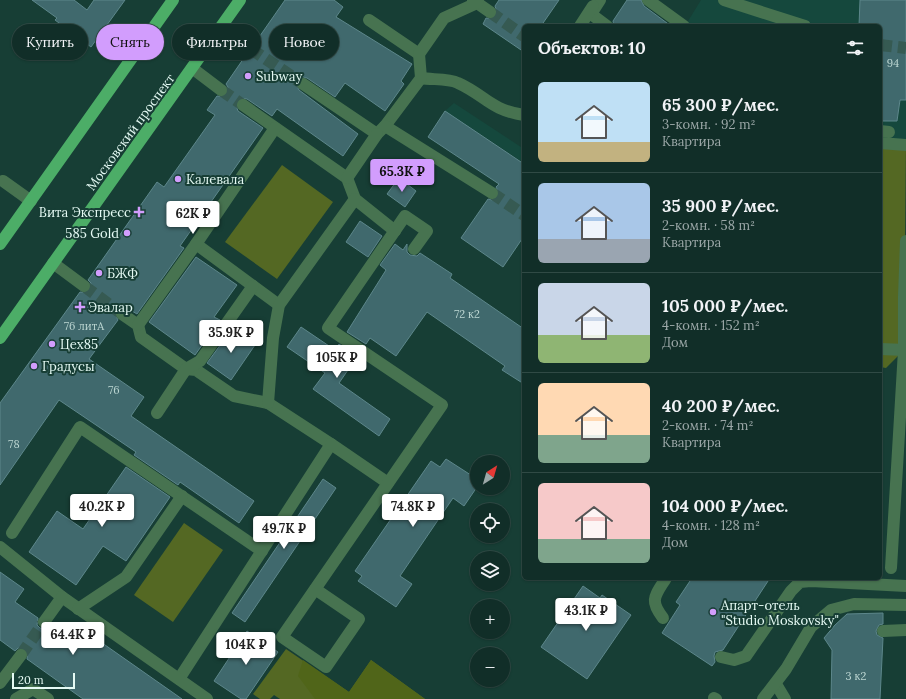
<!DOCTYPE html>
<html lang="ru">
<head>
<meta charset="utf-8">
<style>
  body { margin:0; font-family:Lora,serif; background:#1e3a34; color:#f1f3f6; height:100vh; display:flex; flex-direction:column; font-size:15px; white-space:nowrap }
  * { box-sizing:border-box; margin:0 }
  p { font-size:13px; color:#9ca8a8 }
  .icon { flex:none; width:22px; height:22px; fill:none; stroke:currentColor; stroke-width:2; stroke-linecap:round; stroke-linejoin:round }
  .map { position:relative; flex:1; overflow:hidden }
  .sheet { position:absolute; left:522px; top:24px; width:360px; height:556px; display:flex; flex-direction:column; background:#112e28; border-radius:6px; box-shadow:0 1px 3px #0004,0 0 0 1px #304a45 }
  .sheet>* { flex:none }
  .guide { position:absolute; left:12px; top:24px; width:380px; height:36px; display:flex; gap:8px }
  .needle { width:26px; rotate:37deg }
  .tools { position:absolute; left:470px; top:455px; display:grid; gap:8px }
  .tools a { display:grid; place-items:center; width:40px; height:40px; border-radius:50%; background:#112e28; box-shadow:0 1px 3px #0004,0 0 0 1px #304a45; font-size:20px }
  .scale { position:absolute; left:12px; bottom:10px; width:63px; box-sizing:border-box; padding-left:4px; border:2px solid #e5faf4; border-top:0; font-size:11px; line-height:14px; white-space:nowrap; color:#e5faf4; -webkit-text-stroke:3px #173e35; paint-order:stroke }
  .price { position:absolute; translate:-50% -34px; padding:0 9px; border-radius:4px; background:#fff; color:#222; font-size:13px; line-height:26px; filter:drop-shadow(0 1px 2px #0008) }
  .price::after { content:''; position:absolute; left:50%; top:24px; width:12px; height:9px; margin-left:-6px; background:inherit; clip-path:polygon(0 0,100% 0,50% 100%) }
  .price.current { background:#d29dfd; color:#111 }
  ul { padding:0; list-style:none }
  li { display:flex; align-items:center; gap:12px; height:100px; padding:0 16px }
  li+li { border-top:1px solid #304a45 }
  li span { display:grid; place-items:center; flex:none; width:112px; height:80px; border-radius:6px; color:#555 }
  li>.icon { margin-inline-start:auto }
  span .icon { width:48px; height:48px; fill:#fffc; stroke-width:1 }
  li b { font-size:17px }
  h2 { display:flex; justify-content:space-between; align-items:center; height:48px; padding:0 16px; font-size:17px }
  .chip { padding:0 14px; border-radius:18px; background:#112e28; box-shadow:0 1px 3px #0004,0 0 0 1px #304a45; font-size:14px; line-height:36px }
  .chip.current { background:#d29dfd; color:#111 }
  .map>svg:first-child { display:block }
  .built { fill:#15483d }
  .green { fill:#546823 }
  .forest { fill:#506519 }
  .building { fill:#40696d; stroke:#5d878b }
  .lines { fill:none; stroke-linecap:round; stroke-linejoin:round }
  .minor-tunnel { stroke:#365a52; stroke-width:12; stroke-dasharray:12 6; stroke-linecap:butt }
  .minor { stroke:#477350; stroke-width:12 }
  .major { stroke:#4cad67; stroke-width:12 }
  .poi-dot { fill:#d29dfd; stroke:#173e35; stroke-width:1.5 }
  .labels { text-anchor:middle; stroke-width:4; stroke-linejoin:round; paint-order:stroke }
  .number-label { font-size:11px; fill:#bcd6d2 }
  .poi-label { font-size:13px; fill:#e5faf4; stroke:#173e35; text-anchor:start }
  .street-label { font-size:13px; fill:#e5faf4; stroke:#173e35 }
</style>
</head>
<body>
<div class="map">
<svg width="906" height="699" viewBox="0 0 906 699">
  <rect width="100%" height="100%" fill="#173e35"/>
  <!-- built -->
  <g class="built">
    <polygon points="701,0 906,0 906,145 880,143 880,26 685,26"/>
    <polygon points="454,103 524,149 524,163 445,111"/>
  </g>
  <!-- green -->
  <g class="green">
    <polygon points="880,143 906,145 904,350 886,368 880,367"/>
    <polygon points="282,165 333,202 277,279 225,242"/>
    <polygon points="184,523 223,550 173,622 134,595"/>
    <polygon points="286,649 349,692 371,660 425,699 280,699 274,695 270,699 260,699 253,694"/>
  </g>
  <!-- forest -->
  <polygon class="forest" points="303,660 349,692 371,660 425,699 315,699 298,676"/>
  <!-- building -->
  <g class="building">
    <polygon points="32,0 74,0 87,10 94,0 125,0 91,47 55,20 57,18"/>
    <polygon points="285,0 334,0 343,7 336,17 412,64 401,81 404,84 385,111 345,83 335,97 307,78 300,77 297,80 296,84 299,90 358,134 343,156 277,109 272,116 247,99 240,98 237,100 236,105 238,111 263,128 180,246 184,248 137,314 127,308 122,307 116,309 115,314 118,320 89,359 144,397 131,416 254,501 239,523 180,482 178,485 134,455 136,452 59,400 0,485 0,403 80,292 87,293 90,290 91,283 88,280 157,182 164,187 215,115 207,110 217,96 224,97 227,94 228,87 226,84 246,55 251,56 257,54 258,49 255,43"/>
    <polygon points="499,0 559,0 541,26 524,26 524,52 483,24 486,18 493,19 496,16 497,12 495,6"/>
    <polygon points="627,0 641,0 644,6 671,26 614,26 613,21"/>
    <polygon points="860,0 906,0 906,100 900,100 897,121 880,121 880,26 859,26"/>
    <polygon points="445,111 524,164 524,236 503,267 461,238 488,199 492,200 498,197 499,193 496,187 499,184 428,137"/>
    <polygon points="399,178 416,191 405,207 387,194"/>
    <polygon points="360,221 382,236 368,257 346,242"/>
    <polygon points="395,244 403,250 407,244 407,252 410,255 417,256 420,253 452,274 450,278 524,329 524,384 502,370 505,366 427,312 396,356 370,338 366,344 347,332 386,270 380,265"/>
    <polygon points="196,257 237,285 214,317 220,320 195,355 149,322"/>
    <polygon points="301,327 335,350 339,344 357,357 339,383 390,419 379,436 313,389 325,373 287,347"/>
    <polygon points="232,329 255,345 231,380 207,363"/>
    <polygon points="446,459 477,479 477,487 464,506 453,498 400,576 412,584 396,607 358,581 362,576 355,571 431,461 440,467"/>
    <polygon points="126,467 170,497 126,561 103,546 76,585 29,552 57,511 83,529"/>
    <polygon points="323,479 336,488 245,622 232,613"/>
    <polygon points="0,572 24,589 15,602 38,618 37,625 40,628 47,629 50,626 69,639 78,626 182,699 83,699 27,659 28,652 25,649 18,648 15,651 0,640"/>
    <polygon points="692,578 770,578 723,650 715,652 714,656 715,662 712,666 662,633 680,605 676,602"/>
    <polygon points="583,586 600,598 602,595 631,615 587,679 541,647"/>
    <polygon points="883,613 883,624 879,625 876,631 877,635 883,638 880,699 831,699 832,650 824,638 835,625 847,614"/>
    <polygon points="247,631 278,652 246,699 241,699 214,681"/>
  </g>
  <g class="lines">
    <!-- minor-tunnel -->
    <g class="minor-tunnel">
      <polyline points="490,12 524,36"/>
      <polyline points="880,45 906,48"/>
      <polyline points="251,49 303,84"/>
      <polyline points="221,90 243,105"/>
      <polyline points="492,193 524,215"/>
      <polyline points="84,286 122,314"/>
      <polyline points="21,655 44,622"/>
    </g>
    <!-- minor -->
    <g class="minor">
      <polyline points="473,0 490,12"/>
      <polyline points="600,0 591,14 607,26"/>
      <polyline points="648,0 684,26"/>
      <polyline points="724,0 805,26"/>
      <polyline points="369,20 419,54"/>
      <polyline points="580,26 593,6"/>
      <polyline points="221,28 251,49"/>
      <polyline points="192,68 221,90"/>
      <path d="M421,78c11,2 27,0 37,5 27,12 32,27 66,32"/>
      <polyline points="303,84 377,134 385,126 421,78 419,54 444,18 477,3 478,0"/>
      <polyline points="243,105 347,178 355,199 395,231"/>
      <polyline points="385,126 492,193"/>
      <polyline points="880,131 889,132"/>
      <polyline points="880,143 906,145"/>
      <polyline points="347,178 377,134"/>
      <polyline points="3,181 31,201"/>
      <polyline points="196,244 279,305"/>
      <polyline points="53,263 84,286"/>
      <polyline points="122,314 138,325 141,337 186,369 196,370 234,396 268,403 331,444 179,679"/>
      <polyline points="138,325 196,244 275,128"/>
      <polyline points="880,349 906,350"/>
      <polyline points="268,403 273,338 279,305 355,199"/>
      <polyline points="157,413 186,369 200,361 253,286"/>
      <polyline points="331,444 388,483"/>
      <polyline points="12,533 80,427 262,551"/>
      <polyline points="0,547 62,597 44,622"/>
      <polyline points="891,568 904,350 904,297 906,241"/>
      <polyline points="315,589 359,619 326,667 282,637 442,405 328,328 405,216 427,231 414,249"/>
      <polyline points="62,597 207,699"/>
      <polyline points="78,609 126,577 182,496"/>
      <path d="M663,618c-14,-18 -8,-22 3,-40"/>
      <polyline points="883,631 906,630"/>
      <polyline points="721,657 734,660 746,656 791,591 800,582 811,581 906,586"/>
      <polyline points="0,683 21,655"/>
      <polyline points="776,684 785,699"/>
      <polyline points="714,698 716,699"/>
      <polyline points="16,699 33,689 48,699"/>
      <polyline points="763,699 786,669 811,627 831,610 854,604 906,605"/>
    </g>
    <!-- major -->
    <g class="major">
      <polyline points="0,244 173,0"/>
      <polyline points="0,338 240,0"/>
    </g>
  </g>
  <!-- markers -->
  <g class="poi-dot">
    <circle cx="248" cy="76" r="4"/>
    <circle cx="178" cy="179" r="4"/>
    <path d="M137 206h4v4h4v4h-4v4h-4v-4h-4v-4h4z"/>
    <circle cx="127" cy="233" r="4"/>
    <circle cx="99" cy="273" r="4"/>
    <path d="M78 301h4v4h4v4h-4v4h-4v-4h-4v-4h4z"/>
    <circle cx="52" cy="344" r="4"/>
    <circle cx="34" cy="366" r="4"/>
    <circle cx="713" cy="612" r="4"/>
  </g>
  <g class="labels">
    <!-- number labels -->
    <g class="number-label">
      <text x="893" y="67">94</text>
      <text x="467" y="318">72 к2</text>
      <text x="84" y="330">76 литА</text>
      <text x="114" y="394">76</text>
      <text x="14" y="448">78</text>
      <text x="856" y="680">3 к2</text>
    </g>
    <!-- poi labels -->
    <g class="poi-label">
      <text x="256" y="81">Subway</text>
      <text x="186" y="184">Калевала</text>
      <text x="131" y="217" text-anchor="end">Вита Экспресс</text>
      <text x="119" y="238" text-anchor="end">585 Gold</text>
      <text x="107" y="278">БЖФ</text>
      <text x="88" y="312">Эвалар</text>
      <text x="60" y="349">Цех85</text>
      <text x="42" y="371">Градусы</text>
      <text x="721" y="610">Апарт-отель<tspan x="721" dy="15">"Studio Moskovsky"</tspan></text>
    </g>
    <!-- street labels -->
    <g class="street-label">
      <text transform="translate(130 132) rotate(-54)" y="5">Московский проспект</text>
    </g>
  </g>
</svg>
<div class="tools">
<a><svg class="needle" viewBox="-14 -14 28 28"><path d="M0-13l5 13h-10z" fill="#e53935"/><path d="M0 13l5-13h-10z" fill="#9ca8a8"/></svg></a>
<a><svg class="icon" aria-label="locate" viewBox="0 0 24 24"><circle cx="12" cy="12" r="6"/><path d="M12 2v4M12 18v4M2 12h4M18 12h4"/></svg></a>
<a><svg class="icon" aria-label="layers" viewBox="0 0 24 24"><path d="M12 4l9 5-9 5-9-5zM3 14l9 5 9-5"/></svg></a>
<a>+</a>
<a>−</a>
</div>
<div class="scale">20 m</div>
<b class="price current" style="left:402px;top:193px">65.3K ₽</b>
<b class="price" style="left:193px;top:235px">62K ₽</b>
<b class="price" style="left:231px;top:354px">35.9K ₽</b>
<b class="price" style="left:337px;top:379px">105K ₽</b>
<b class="price" style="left:102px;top:528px">40.2K ₽</b>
<b class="price" style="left:413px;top:528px">74.8K ₽</b>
<b class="price" style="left:284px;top:550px">49.7K ₽</b>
<b class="price" style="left:586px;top:632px">43.1K ₽</b>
<b class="price" style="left:73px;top:656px">64.4K ₽</b>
<b class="price" style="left:246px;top:666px">104K ₽</b>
<div class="guide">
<a class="chip">Купить</a>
<a class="chip current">Снять</a>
<a class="chip">Фильтры</a>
<a class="chip">Новое</a>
</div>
<section class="sheet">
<h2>Объектов: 10<svg class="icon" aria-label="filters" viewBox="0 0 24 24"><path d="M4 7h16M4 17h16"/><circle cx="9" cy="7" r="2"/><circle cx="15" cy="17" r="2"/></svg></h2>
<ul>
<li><span style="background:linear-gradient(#bfe0f5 75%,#c2b280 0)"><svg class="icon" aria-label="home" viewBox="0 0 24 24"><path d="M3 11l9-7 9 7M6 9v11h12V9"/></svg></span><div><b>65 300 ₽/мес.</b><p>3-комн. · 92 m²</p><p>Квартира</p></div></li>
<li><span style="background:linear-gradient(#a9c7e8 70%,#9aa5b1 0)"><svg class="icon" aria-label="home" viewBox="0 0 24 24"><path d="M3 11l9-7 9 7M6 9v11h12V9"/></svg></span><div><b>35 900 ₽/мес.</b><p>2-комн. · 58 m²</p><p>Квартира</p></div></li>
<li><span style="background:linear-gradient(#c9d6e8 65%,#8fb573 0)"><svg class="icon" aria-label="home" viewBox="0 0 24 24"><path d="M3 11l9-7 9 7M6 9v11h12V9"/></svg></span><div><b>105 000 ₽/мес.</b><p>4-комн. · 152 m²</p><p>Дом</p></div></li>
<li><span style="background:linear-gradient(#ffd9b3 65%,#7fa58c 0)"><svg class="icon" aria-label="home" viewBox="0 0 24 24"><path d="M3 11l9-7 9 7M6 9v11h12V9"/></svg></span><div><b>40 200 ₽/мес.</b><p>2-комн. · 74 m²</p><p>Квартира</p></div></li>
<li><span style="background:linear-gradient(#f6c9c9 70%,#7fa58c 0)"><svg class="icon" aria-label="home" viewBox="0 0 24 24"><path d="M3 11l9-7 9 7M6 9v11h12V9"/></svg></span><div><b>104 000 ₽/мес.</b><p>4-комн. · 128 m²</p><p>Дом</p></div></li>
</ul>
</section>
</div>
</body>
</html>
